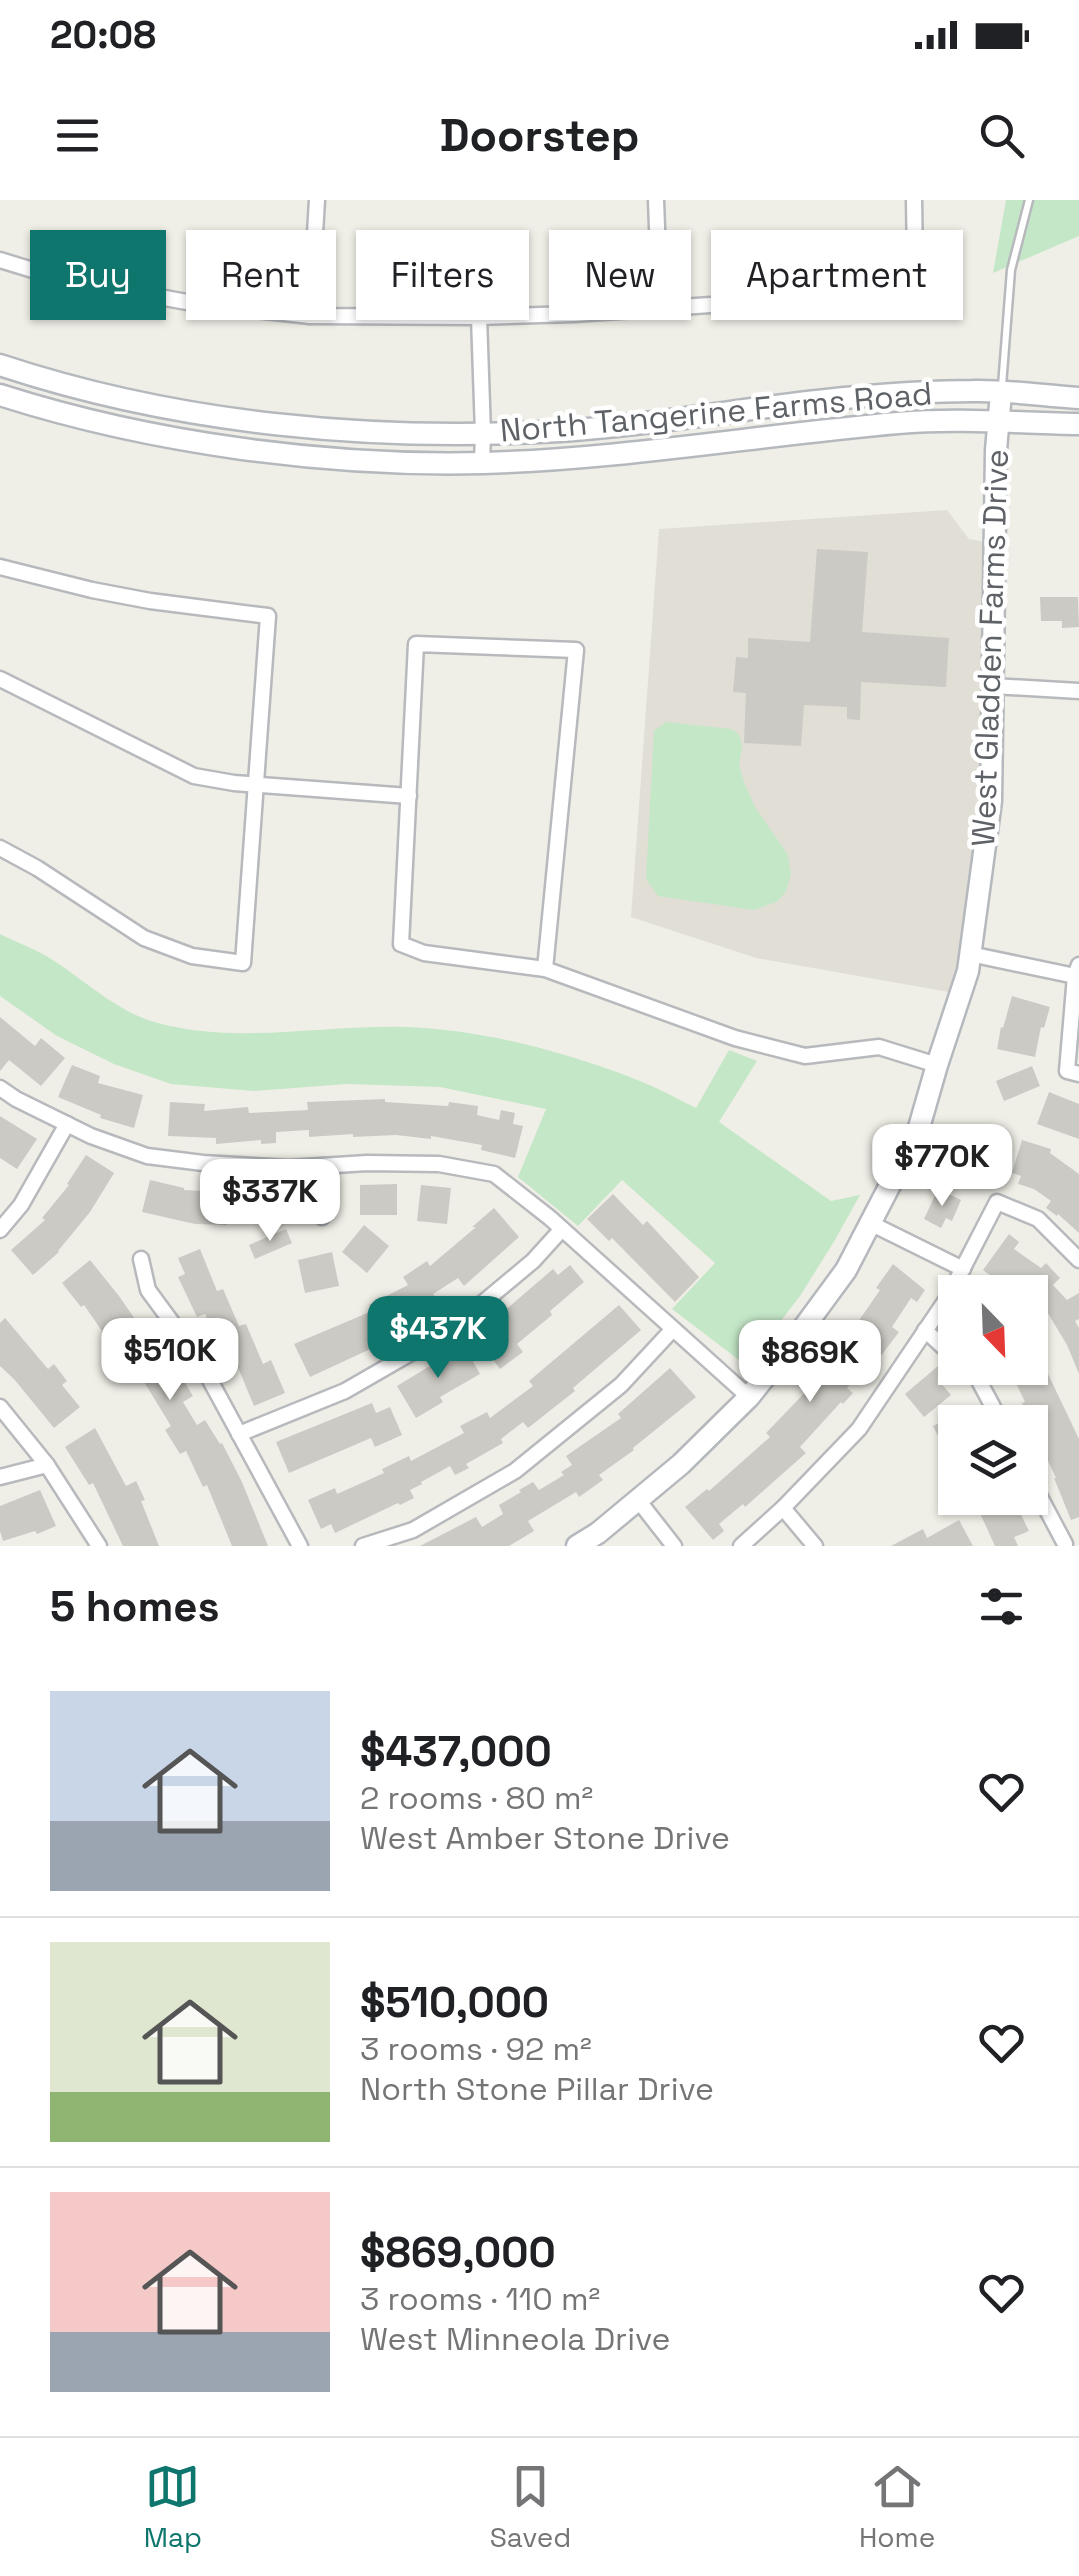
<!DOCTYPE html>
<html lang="en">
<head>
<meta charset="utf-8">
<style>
  body { margin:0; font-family:"Space Grotesk",sans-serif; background:#f2f2f2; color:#202124; height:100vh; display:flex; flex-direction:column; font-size:38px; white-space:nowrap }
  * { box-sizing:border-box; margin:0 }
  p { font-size:32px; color:#757577 }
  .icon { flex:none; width:55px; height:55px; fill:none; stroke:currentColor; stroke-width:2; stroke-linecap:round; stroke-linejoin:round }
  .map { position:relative; height:1346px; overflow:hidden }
  .drawer { display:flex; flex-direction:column; background:#fff; flex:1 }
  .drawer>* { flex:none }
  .guide { position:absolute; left:30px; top:30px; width:1020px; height:90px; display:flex; gap:20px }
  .needle { width:65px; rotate:157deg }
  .tools { position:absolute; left:938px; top:1075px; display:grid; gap:20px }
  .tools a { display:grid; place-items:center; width:110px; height:110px; border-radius:0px; background:#fff; box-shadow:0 2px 8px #0004; font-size:50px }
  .price { position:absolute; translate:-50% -85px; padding:0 22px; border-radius:20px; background:#fff; color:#222; font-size:32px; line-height:65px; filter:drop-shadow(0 2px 5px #0008) }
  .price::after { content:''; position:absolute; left:50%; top:60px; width:30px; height:22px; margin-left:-15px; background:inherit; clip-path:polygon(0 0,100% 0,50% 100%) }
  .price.current { background:#0f766e; color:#fff }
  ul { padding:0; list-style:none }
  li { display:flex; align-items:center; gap:30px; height:250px; padding:0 50px }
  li+li { border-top:2px solid #e0e0e0 }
  li span { display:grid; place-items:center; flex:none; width:280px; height:200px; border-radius:0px; color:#555 }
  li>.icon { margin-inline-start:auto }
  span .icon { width:120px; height:120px; fill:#fffc; stroke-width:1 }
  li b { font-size:42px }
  h2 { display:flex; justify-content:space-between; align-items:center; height:120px; padding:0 50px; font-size:42px }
  .chip { padding:0 35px; border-radius:0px; background:#fff; box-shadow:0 2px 8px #0004; font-size:35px; line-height:90px }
  .chip.current { background:#0f766e; color:#fff }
  .status { display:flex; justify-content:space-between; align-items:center; height:70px; padding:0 50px; background:#fff; direction:ltr }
  .status svg { height:28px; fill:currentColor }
  header { display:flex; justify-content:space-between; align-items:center; height:130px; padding:0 50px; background:#fff; font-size:45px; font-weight:800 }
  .dock { display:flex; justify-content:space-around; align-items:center; height:140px; border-top:2px solid #e0e0e0; background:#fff; font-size:28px; color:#757577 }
  .dock a { display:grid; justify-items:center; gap:5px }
  .dock .current { color:#0f766e }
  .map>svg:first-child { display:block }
  .education { fill:#e0ded5 }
  .green { fill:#c4e7c7 }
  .building { fill:#cccac4 }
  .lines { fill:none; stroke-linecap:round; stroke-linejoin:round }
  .lane-casing { stroke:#b7b9bd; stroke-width:11 }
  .street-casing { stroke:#b7b9bd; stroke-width:19 }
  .secondary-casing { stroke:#b5b9be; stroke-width:25 }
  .lane { stroke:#fff; stroke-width:6 }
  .street { stroke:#fff; stroke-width:14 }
  .secondary { stroke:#fff; stroke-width:20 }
  .labels { text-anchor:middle; stroke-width:9; stroke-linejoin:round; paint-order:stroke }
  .street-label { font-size:32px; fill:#5e6267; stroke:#fff }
</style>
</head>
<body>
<div class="status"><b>20:08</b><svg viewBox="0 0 49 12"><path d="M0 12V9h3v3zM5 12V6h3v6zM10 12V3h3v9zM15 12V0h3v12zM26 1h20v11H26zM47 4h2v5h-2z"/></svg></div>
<header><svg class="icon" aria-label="menu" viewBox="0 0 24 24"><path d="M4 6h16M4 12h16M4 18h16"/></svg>Doorstep<svg class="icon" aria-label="search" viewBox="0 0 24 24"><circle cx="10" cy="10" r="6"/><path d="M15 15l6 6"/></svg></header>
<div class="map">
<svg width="1079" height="1346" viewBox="0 0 1079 1346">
  <rect width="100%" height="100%" fill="#f0efe7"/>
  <!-- education -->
  <polygon class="education" points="947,310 969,339 995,344 991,601 960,794 756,758 631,717 659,329"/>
  <!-- green -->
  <g class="green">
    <polygon points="1006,0 1079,0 1079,36 993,73"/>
    <polygon points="666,522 731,529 739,534 742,546 739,565 744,582 755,607 788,655 791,675 785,693 776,702 754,710 658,696 646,679 654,531"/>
    <path d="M0,734c16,8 33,14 48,23 36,22 68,55 110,66 82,22 165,1 249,4 77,3 155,24 228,52 21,8 41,19 61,29l33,-58 28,11 -38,61 112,79 29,-6 -25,45 -35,56 -46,60 -15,4 -67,-51 43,-46 -93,-83 -44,46 -60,-49 28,-68 -106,-22 -93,-3 -93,7 -83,-7 -57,-20 -57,-28 -57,-40z"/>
  </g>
  <!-- building -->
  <g class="building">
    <polygon points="817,349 868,352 862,432 949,438 946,487 861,482 860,520 847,519 847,507 804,505 801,546 744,543 746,493 733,492 736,457 748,458 748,438 810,442"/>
    <polygon points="1040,397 1078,397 1079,427 1062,428 1062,421 1041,421"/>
    <polygon points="1012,796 1050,807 1044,828 1041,827 1035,857 997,849 1001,827 1003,828"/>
    <polygon points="0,817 35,846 41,838 65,858 41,886 9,860 0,871"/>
    <polygon points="72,865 100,876 98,883 143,895 134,928 100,918 101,915 58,897"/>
    <polygon points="1032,866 1040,886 1004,901 996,881"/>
    <polygon points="1049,892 1079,904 1079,939 1037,924"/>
    <polygon points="385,899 385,902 448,906 449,902 478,906 477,915 499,920 501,910 515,913 513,924 523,926 515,958 481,950 482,945 431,936 431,939 396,935 353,937 353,934 309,937 309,930 276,932 276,943 261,944 261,940 216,944 216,938 168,936 170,902 205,904 204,911 248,907 249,913 308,910 307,902"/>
    <polygon points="0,916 37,939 17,969 0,958"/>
    <polygon points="1022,940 1051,949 1050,953 1079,974 1079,1033 1058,1014 1057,1016 1046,1008 1051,1001 1034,989 1018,984 1021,976 1012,973"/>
    <polygon points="86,955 114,973 90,1012 58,1051 59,1052 33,1075 11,1050 45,1020 42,1018 69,985 67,984"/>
    <polygon points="150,980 184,988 184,990 241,993 241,990 279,988 280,1020 227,1023 227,1025 195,1024 142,1012"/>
    <polygon points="397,984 397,1015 360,1015 360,985"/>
    <polygon points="421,985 451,988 447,1024 417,1021"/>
    <polygon points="938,989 961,1000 952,1021 946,1018 941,1028 924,1019"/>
    <polygon points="613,994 643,1025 647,1021 699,1077 675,1102 612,1038 609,1041 587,1019"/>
    <polygon points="494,1008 519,1037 464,1086 458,1078 433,1094 438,1102 411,1119 413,1124 379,1145 310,1177 294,1144 372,1111 369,1105 408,1085 403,1077 427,1061 430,1066 476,1027 472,1027"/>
    <polygon points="364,1025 389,1046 367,1073 342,1052"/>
    <polygon points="286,1029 292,1043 255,1059 249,1045"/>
    <polygon points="1009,1034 1019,1042 1014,1049 1041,1068 1046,1063 1060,1078 1053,1085 1067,1100 1079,1093 1079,1119 1075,1121 1079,1128 1079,1174 1067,1145 1043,1105 1040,1108 1030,1097 1030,1092 1026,1092 1014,1079 1007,1088 983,1070"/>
    <polygon points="200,1049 217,1091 223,1089 239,1126 246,1124 263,1164 271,1160 285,1193 254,1206 237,1165 229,1169 205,1114 197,1117 178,1077 185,1074 178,1058"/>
    <polygon points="332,1052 339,1086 305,1093 298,1060"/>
    <polygon points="90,1060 119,1096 144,1132 148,1130 173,1167 175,1166 193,1196 183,1202 197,1225 205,1220 220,1244 222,1243 242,1282 268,1346 232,1346 207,1285 203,1287 186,1251 180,1254 165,1230 171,1226 141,1177 139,1178 115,1142 111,1144 84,1105 81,1107 62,1083"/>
    <polygon points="893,1064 925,1090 917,1102 911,1098 892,1127 899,1132 867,1174 863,1170 847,1188 853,1193 843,1204 841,1202 800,1247 806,1253 745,1307 743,1304 719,1324 724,1331 713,1340 685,1307 707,1289 709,1291 770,1237 766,1233 817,1180 812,1176 860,1119 880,1090 876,1088"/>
    <polygon points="570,1065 584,1082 550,1111 552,1115 517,1144 523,1152 500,1169 482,1145 489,1139 484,1131 506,1115 503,1112 553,1069 558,1075"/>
    <polygon points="619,1105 641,1130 573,1188 575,1191 528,1228 523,1222 501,1239 503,1243 466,1264 469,1268 455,1275 450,1266 421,1282 422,1284 410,1290 414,1298 400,1305 398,1303 335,1333 331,1324 321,1329 308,1300 335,1288 337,1294 384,1273 382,1269 409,1256 411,1261 464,1233 460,1226 487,1212 490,1218 533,1186 529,1181"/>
    <polygon points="5,1118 48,1169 54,1164 67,1181 62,1185 80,1207 54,1228 14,1179 0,1166 0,1123"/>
    <polygon points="464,1145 480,1174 440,1197 443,1202 416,1218 397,1186"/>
    <polygon points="1038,1153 1079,1239 1079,1317 1071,1320 1054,1278 1056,1278 1028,1218 1022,1203 1025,1202 1015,1181 1007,1185 1000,1172 1009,1168 1030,1168 1030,1157"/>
    <polygon points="938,1166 945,1175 939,1181 951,1195 924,1217 905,1194"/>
    <polygon points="670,1168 696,1197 633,1248 634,1250 599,1275 603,1280 579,1297 576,1292 528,1321 534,1331 509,1346 420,1346 476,1317 482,1327 503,1314 499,1305 521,1292 519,1290 533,1282 539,1290 564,1275 561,1272 572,1265 566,1256 621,1218 618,1214"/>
    <polygon points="372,1203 376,1213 390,1207 402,1235 375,1247 371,1238 289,1273 276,1242"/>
    <polygon points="970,1209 975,1219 968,1222 955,1222 955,1270 933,1226"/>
    <polygon points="95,1228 126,1286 136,1281 145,1300 141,1301 159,1346 123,1346 93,1283 89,1285 65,1247"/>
    <polygon points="40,1290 56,1326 37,1334 35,1331 3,1341 0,1331 0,1306"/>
    <polygon points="973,1298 1013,1298 1029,1331 1014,1337 1018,1346 995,1346"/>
    <polygon points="959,1320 973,1346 891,1346 923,1329 927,1338"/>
  </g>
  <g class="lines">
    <!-- lane casing -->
    <g class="lane-casing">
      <polyline id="lane" points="1002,186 1011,70 1029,0"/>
    </g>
    <!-- street casing -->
    <g class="street-casing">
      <g id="street">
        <polyline points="656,0 660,109"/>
        <polyline points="0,60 62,79 192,103 310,116 479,117 574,114 726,104 806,87 915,59 914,0"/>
        <polyline points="310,116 317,0"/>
        <polyline points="479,117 483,233 482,263"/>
        <polyline points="0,367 92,390 150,401 268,416 243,763 192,756 144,738 37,668 0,648"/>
        <polyline points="0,479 194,576 234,583 409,596"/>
        <polyline points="993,486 1079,491"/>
        <polyline points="970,754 1075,776"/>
        <polyline points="1079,765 1075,776 1067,871 1079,874"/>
        <polyline points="545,769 576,450 416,444 401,744 424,753 545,769 735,838 805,856 879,847 937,865"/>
        <polyline points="0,888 16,899 91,936 147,956 203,963 289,968 367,963 439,964 494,974 550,1018 749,1197"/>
        <polyline points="322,966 322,1017"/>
        <polyline points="870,1023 963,1069"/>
        <polyline points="0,1030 21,1005 67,924"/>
        <polyline points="141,1059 148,1090 198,1158 300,1346"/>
        <polyline points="925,1130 955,1158"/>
        <polyline points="965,1168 978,1179 1001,1222"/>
        <polyline points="0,1207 47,1265 99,1346"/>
        <polyline points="239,1234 345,1191 449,1131 533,1061 562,1029"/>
        <polyline points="0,1277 47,1265"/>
        <polyline points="1030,1278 1065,1344"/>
        <polyline points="638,1300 674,1346"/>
        <polyline points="783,1308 815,1346"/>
        <polyline points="363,1346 413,1330 515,1271 621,1185 673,1129"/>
        <polyline points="741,1346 783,1308 859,1229 948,1097 997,1002 1038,1019 1079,1060"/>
      </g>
    </g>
    <!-- secondary casing -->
    <g class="secondary-casing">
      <g id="secondary">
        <path d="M0,165c178,59 373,77 560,66 96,-6 190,-24 285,-33 42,-4 86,-7 128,-7 35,-1 71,5 106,7"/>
        <path d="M0,195c150,48 327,72 484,68 139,-4 276,-28 414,-40 60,-5 121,0 181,1"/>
        <polyline points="577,1346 598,1333 681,1264 749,1197 799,1134 846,1070 918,931 937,865 968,771 991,601 996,250 1001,193"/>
      </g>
    </g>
    <!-- lane -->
    <use href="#lane" class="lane"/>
    <!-- street -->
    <use href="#street" class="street"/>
    <!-- secondary -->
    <use href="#secondary" class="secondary"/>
  </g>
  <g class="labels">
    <!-- street labels -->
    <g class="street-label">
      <text transform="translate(716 212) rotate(-5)" y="11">North Tangerine Farms Road</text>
      <text transform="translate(990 448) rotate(-88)" y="11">West Gladden Farms Drive</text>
    </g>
  </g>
</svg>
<div class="tools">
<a><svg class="needle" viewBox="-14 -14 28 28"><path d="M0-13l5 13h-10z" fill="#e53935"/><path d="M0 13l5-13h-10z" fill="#757577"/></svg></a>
<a><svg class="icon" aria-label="layers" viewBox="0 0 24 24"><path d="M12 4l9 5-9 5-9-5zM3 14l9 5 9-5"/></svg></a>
</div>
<b class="price" style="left:942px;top:1009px">$770K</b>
<b class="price" style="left:270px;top:1044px">$337K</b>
<b class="price current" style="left:438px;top:1181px">$437K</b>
<b class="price" style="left:170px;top:1203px">$510K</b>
<b class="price" style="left:810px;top:1205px">$869K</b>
<div class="guide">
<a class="chip current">Buy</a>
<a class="chip">Rent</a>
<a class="chip">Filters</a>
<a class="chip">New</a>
<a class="chip">Apartment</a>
</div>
</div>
<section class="drawer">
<h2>5 homes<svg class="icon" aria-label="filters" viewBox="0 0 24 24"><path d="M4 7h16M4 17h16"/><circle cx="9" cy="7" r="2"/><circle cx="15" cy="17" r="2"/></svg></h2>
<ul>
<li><span style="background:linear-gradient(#c9d6e8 65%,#9aa5b1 0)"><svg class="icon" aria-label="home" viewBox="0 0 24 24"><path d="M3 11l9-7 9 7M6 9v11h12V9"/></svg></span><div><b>$437,000</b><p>2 rooms · 80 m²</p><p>West Amber Stone Drive</p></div><svg class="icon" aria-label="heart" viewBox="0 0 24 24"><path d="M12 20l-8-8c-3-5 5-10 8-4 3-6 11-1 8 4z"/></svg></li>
<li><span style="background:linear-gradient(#dfe7d0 75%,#8fb573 0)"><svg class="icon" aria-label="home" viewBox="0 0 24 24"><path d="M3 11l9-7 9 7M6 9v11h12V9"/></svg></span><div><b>$510,000</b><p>3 rooms · 92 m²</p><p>North Stone Pillar Drive</p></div><svg class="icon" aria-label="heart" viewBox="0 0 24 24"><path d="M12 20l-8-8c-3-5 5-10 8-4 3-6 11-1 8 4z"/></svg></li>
<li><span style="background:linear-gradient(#f6c9c9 70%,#9aa5b1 0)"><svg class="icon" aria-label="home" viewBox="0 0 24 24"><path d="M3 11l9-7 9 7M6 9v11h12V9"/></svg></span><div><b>$869,000</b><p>3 rooms · 110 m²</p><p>West Minneola Drive</p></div><svg class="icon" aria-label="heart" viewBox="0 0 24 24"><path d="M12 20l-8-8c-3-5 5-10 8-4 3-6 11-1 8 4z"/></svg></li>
</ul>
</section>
<nav class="dock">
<a class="current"><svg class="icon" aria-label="map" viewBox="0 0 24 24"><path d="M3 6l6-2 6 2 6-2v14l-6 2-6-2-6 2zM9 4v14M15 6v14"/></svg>Map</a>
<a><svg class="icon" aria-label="saved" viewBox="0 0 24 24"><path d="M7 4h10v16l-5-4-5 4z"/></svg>Saved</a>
<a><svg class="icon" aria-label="home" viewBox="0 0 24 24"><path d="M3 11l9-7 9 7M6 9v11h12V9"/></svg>Home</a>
</nav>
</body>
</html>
